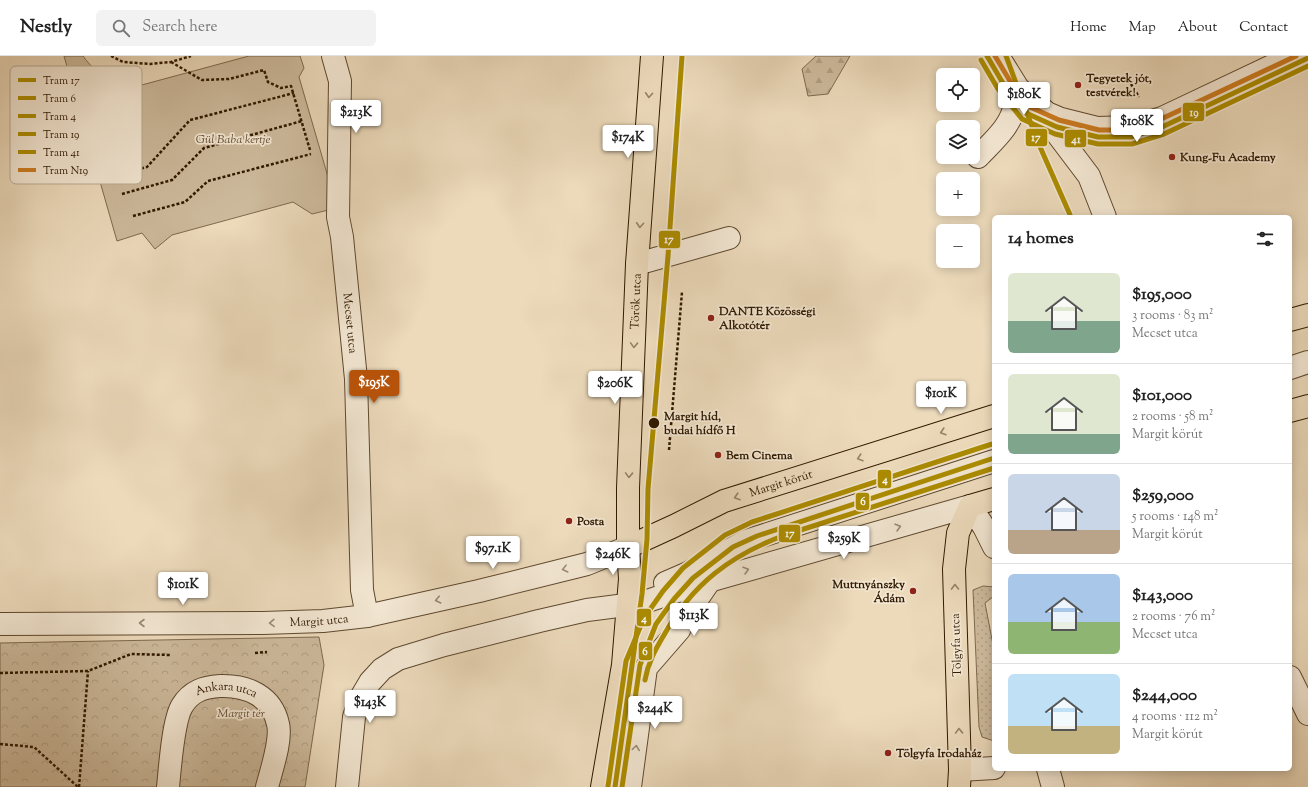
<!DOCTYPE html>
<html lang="en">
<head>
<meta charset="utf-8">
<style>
  body { margin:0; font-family:"Sorts Mill Goudy",serif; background:#f2f2f2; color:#222; height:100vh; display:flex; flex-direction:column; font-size:15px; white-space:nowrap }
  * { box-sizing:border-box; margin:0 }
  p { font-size:13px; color:#767676 }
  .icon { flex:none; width:22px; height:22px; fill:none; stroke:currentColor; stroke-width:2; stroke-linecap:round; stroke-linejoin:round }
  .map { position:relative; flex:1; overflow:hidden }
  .side { position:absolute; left:992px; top:159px; width:300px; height:556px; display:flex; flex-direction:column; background:#fff; border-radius:6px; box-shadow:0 2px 10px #0003 }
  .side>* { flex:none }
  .tools { position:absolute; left:936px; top:12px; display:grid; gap:8px }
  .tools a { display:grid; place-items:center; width:44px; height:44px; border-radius:6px; background:#fff; box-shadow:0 2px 10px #0003; font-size:20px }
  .price { position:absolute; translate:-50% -34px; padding:0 9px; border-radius:4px; background:#fff; color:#222; font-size:13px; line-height:26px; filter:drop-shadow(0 1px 2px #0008) }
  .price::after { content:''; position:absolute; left:50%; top:24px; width:12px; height:9px; margin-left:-6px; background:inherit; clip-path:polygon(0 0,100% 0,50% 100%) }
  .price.selected { background:#b45309; color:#fff }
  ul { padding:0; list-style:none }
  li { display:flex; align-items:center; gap:12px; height:100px; padding:0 16px }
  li+li { border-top:1px solid #e0e0e0 }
  li span { display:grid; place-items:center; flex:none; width:112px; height:80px; border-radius:6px; color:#555 }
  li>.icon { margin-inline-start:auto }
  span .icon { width:48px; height:48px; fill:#fffc; stroke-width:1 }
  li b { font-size:17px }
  h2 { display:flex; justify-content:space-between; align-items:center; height:48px; padding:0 16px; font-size:17px }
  header { display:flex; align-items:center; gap:24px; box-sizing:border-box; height:56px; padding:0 20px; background:#fff; border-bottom:1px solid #e0e0e0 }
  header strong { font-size:19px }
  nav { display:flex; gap:22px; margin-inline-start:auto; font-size:14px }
  .search { width:280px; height:36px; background:#f2f2f2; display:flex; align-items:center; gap:10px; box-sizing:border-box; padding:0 14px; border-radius:6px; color:#767676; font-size:15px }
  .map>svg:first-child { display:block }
  .grass { fill:url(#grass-dots); stroke:#7e694e }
  .forest { fill:url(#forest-firs); stroke:#7e694e }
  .park { fill:url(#park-crowns); stroke:#7e694e }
  .garden { fill:#ccb99b; stroke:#7e694e }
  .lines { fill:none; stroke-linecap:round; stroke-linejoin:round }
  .minor-casing { stroke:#5f492f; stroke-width:24 }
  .major-casing { stroke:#301900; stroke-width:24 }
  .path { stroke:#301900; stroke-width:2.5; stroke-dasharray:3 2; stroke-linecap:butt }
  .minor { stroke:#f3e7d3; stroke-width:22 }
  .major { stroke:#ecdabb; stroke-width:22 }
  .tram-1-casing { stroke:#f3e7d3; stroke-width:8 }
  .tram-2-casing { stroke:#f3e7d3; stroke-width:8 }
  .tram-3-casing { stroke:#f3e7d3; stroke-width:8 }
  .tram-4-casing { stroke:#f3e7d3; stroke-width:8 }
  .tram-5-casing { stroke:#f3e7d3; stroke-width:8 }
  .tram-6-casing { stroke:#f3e7d3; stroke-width:8 }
  .tram-1 { stroke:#ac8c00; stroke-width:5 }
  .tram-2 { stroke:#ac8c00; stroke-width:5 }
  .tram-3 { stroke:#ac8c00; stroke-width:5 }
  .tram-4 { stroke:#ac8c00; stroke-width:5 }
  .tram-5 { stroke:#ac8c00; stroke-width:5 }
  .tram-6 { stroke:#cb7b20; stroke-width:5 }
  .oneway { stroke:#978367 }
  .oneway2 { stroke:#9b8a74 }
  .poi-dot { fill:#8f2418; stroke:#f3e7d3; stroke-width:1.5 }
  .stop-dot { fill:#301900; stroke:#f3e7d3; stroke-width:1.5 }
  .labels { text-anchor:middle; stroke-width:3.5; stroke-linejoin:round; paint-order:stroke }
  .poi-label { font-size:12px; font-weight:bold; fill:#301900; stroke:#f3e7d3; text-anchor:start }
  .park-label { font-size:12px; font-style:italic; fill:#5f492e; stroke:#f3e7d3 }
  .street-label { font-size:12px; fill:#301900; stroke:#f3e7d3 }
  .stop-label { font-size:12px; font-weight:bold; fill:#301900; stroke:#f3e7d3; text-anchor:start }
  .key { fill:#f3e7d3; stroke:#b8a994; stroke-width:1 }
  .key-label { font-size:11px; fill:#301900 }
  .line-badge { stroke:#f3e7d3; stroke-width:1.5 }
  .badge-label { font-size:11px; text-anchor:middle; font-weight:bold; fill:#fff }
</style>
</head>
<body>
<header>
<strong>Nestly</strong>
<div class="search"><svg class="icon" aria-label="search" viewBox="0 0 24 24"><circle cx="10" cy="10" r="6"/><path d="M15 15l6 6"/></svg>Search here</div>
<nav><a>Home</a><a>Map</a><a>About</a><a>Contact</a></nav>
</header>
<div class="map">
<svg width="1308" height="731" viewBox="0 0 1308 731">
  <defs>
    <pattern id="grass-dots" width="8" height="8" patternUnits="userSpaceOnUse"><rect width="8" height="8" fill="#ccb99b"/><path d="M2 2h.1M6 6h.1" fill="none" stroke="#b09e84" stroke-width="1.8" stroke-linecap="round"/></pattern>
    <pattern id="forest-firs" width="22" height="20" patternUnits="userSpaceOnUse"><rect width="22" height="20" fill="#ccb99b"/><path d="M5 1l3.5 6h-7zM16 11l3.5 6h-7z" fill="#b09e84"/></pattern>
    <pattern id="park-crowns" width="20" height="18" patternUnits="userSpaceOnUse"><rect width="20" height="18" fill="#ccb99b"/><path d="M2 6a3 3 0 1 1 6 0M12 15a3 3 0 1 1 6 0" fill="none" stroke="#b09e84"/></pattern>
  </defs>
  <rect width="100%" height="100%" fill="#ecdabb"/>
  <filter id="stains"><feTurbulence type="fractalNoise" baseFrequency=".005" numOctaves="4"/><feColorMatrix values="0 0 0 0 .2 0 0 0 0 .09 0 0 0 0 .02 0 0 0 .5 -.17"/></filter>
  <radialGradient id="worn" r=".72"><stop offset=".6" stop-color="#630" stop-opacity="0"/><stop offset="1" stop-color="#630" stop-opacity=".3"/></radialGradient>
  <!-- grass -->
  <polygon class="grass" points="983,530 994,531 994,540 985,547 994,594 994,685 982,681 979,671 973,534"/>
  <!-- forest -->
  <polygon class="forest" points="816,0 850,0 828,38 808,40 802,13"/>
  <!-- park -->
  <polygon class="park" points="319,581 324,609 305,731 0,731 0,587"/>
  <!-- garden -->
  <path class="garden" d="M64,0h19c14,20 32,27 55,30l111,-30h51l4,12 -5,9 38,131 -25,6 -19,-12 -121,33 -17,14 -13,-16 -25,8z"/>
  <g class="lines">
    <!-- minor casing -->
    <g class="minor-casing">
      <g id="minor">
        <path id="s1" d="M333,0l7,25 -2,136 4,20 14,142 6,211 5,26"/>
        <polyline points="998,0 1018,32 1047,57 1061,63 1097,72 1132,71 1162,62 1293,0"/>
        <polyline points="1055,75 1089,120 1105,161"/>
        <path d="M978,101c15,-16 35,-32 37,-55 1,-7 -2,-15 -3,-22"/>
        <polyline points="637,208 729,182"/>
        <polyline points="1290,312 1308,306"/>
        <polyline points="665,527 688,517 746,485 994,405"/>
        <path id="s2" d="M0,568l263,-1 60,-2 44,-5 112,-25 108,-27 41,-17"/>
        <polyline points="1290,621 1308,658"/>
        <polyline points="1048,713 1053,731"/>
        <polyline points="960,714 994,712"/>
        <path id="s3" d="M168,731c2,-19 5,-66 14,-81 9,-15 22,-19 38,-20 27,-1 52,10 58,38 4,16 -7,47 -11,63"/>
        <polyline points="347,731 354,661 360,643 370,626 382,613 398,603 444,589 539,565 587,554 641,547 709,525 970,450 984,471 994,491"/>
        <polyline points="630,731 646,612 679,574 687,558 711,523"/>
      </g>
    </g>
    <!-- major casing -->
    <g class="major-casing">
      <g id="major">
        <polyline points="1290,264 1308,259"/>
        <polyline points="1290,355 1308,350"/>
        <path id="s4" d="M628,491l46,-21 50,-25 270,-85"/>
        <path id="s5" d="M602,731l21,-122 7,-86 -2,-32v-59l9,-224 15,-208"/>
        <polyline points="959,731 960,714 954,513 958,477 970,450 994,443"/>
      </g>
    </g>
    <!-- path -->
    <g class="path">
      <polyline points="111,0 123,6 150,8 171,6 191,0"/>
      <polyline points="171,6 202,24 229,23 264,14 268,26 281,32 291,30 310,94"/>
      <polyline points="1131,28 1139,41"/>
      <polyline points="112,120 147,111 190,64 294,37"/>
      <polyline points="122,138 172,124 204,92 302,65"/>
      <polyline points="133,160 185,146 208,125 311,98"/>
      <polyline points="669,394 682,236"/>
      <polyline points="255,597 267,596"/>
      <polyline points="0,617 88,615 131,598 171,599"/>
      <polyline points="0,688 34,691 78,731"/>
      <polyline points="79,731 88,615"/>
    </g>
    <!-- minor -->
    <use href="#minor" class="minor"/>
    <!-- major -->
    <use href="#major" class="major"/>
    <!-- tram-1 casing -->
    <g class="tram-1-casing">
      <g id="tram-1">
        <polyline points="1006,0 1037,84 1071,161"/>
        <path d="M645,624c3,-17 10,-30 19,-45 28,-51 67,-80 121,-100l209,-67"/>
        <polyline points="615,731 642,538 647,483 648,433 668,200 682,0"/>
      </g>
    </g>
    <!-- tram-2 casing -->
    <g class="tram-2-casing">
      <polyline id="tram-2" points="622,731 640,609 656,568 674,543 693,522 733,491 757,480 994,402"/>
    </g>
    <!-- tram-3 casing -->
    <g class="tram-3-casing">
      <polyline id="tram-3" points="608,730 626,605 644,562 663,535 683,512 725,479 752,466 992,388"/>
    </g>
    <!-- tram-4 casing -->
    <g class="tram-4-casing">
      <polyline id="tram-4" points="987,0 1004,29 1026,57 1057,71 1098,81 1131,81 1162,71 1308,2"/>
    </g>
    <!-- tram-5 casing -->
    <g class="tram-5-casing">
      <polyline id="tram-5" points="981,4 998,33 1022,63 1055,78 1098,88 1132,88 1164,78 1308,10"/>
    </g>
    <!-- tram-6 casing -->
    <g class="tram-6-casing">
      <polyline id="tram-6" points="995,0 1010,25 1030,51 1059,64 1099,74 1130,74 1159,64 1296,0"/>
    </g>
    <!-- tram-1 -->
    <use href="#tram-1" class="tram-1"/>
    <!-- tram-2 -->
    <use href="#tram-2" class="tram-2"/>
    <!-- tram-3 -->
    <use href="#tram-3" class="tram-3"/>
    <!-- tram-4 -->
    <use href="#tram-4" class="tram-4"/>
    <!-- tram-5 -->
    <use href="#tram-5" class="tram-5"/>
    <!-- tram-6 -->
    <use href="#tram-6" class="tram-6"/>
  </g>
  <!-- one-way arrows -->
  <defs><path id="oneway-chevron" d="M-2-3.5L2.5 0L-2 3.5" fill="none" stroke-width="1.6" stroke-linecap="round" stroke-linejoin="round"/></defs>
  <g class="oneway">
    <use href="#oneway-chevron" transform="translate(649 39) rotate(94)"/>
    <use href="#oneway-chevron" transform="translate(640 169) rotate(94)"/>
    <use href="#oneway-chevron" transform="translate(634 289) rotate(92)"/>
    <use href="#oneway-chevron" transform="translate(943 376) rotate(163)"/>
    <use href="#oneway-chevron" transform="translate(860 402) rotate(162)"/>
    <use href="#oneway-chevron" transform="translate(629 419) rotate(92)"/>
    <use href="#oneway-chevron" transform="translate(737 441) rotate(162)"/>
    <use href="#oneway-chevron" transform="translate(955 531) rotate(-91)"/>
    <use href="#oneway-chevron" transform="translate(959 675) rotate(-92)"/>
  </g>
  <g class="oneway2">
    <use href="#oneway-chevron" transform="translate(898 471) rotate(-16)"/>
    <use href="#oneway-chevron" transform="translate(565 513) rotate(166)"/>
    <use href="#oneway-chevron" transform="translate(746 514) rotate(-16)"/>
    <use href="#oneway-chevron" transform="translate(438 544) rotate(167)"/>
    <use href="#oneway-chevron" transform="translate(142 567) rotate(180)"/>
    <use href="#oneway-chevron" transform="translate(272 567) rotate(178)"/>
    <use href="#oneway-chevron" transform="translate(636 692) rotate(-82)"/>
  </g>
  <!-- markers -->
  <g class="poi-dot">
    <circle cx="1078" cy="29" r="4"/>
    <circle cx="1172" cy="101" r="4"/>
    <circle cx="711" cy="262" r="4"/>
    <circle cx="718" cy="399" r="4"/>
    <circle cx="569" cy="465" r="4"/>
    <circle cx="913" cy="535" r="4"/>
    <circle cx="888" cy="697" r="4"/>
  </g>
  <circle class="stop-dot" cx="654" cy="367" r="6"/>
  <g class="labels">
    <!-- poi labels -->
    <g class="poi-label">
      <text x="1086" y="26">Tegyetek jót,<tspan x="1086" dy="14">testvérek!</tspan></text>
      <text x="1180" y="105">Kung-Fu Academy</text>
      <text x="719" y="259">DANTE Közösségi<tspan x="719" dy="14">Alkotótér</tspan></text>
      <text x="726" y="403">Bem Cinema</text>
      <text x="577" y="469">Posta</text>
      <text x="905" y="532" text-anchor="end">Muttnyánszky<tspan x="905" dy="14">Ádám</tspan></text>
      <text x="896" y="701">Tölgyfa Irodaház</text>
    </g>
    <!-- park labels -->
    <g class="park-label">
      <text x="233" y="87">Gül Baba kertje</text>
      <text x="241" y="661">Margit tér</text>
    </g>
    <!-- street labels -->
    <g class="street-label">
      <text dy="4" stroke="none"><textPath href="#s5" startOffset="488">Török utca</textPath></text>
      <text dy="4" stroke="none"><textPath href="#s1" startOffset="269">Mecset utca</textPath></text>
      <text dy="4" stroke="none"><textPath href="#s4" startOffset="166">Margit körút</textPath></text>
      <text dy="4" stroke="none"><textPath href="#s2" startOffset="319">Margit utca</textPath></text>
      <text transform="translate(956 589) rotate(-92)" y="4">Tölgyfa utca</text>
      <text dy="4" stroke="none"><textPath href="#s3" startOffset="134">Ankara utca</textPath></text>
    </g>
    <!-- stop labels -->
    <g class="stop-label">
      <text x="664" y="364">Margit híd,<tspan x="664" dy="14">budai hídfő H</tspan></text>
    </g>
  </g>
  <!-- legend -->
  <rect x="10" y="10" width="132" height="118" rx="6" class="key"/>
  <rect x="18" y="22" width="18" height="4" fill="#ac8c00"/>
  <rect x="18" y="40" width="18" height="4" fill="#ac8c00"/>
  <rect x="18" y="58" width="18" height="4" fill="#ac8c00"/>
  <rect x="18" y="76" width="18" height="4" fill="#ac8c00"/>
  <rect x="18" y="94" width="18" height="4" fill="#ac8c00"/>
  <rect x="18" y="112" width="18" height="4" fill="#cb7b20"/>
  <g class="key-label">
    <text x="43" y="28">Tram 17</text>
    <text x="43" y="46">Tram 6</text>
    <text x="43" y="64">Tram 4</text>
    <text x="43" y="82">Tram 19</text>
    <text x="43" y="100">Tram 41</text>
    <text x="43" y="118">Tram N19</text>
  </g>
  <g class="line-badge">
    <rect x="1182" y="46" width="23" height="20" rx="4" fill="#ac8c00"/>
    <rect x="1025" y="72" width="23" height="19" rx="4" fill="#ac8c00"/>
    <rect x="1064" y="73" width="23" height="19" rx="4" fill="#ac8c00"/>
    <rect x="658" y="174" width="23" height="19" rx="4" fill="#ac8c00"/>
    <rect x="877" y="413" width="15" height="20" rx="4" fill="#ac8c00"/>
    <rect x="855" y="436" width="15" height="19" rx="4" fill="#ac8c00"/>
    <rect x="778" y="468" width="23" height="19" rx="4" fill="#ac8c00"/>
    <rect x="636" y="552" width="16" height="19" rx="4" fill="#ac8c00"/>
    <rect x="638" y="585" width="15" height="20" rx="4" fill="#ac8c00"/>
  </g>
  <g class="badge-label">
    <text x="1194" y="60">19</text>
    <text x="1036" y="85">17</text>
    <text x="1076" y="87">41</text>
    <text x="669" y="187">17</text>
    <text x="885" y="427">4</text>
    <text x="863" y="449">6</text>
    <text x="790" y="481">17</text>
    <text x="644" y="566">4</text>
    <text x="645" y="599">6</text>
  </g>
  <rect width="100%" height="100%" filter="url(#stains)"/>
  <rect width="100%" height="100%" fill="url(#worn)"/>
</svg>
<div class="tools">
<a><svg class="icon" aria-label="locate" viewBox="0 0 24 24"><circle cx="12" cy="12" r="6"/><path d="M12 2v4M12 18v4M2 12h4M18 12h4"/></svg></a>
<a><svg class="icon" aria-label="layers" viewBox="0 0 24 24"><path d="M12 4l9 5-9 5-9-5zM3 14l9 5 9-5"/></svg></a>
<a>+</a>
<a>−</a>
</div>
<b class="price" style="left:1024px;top:60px">$180K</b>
<b class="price" style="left:356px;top:78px">$213K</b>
<b class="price" style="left:1137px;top:87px">$108K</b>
<b class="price" style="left:628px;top:103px">$174K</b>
<b class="price selected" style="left:374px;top:348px">$195K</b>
<b class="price" style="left:615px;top:349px">$206K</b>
<b class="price" style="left:941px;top:359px">$101K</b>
<b class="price" style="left:844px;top:504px">$259K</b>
<b class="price" style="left:493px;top:514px">$97.1K</b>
<b class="price" style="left:613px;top:520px">$246K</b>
<b class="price" style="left:183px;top:550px">$101K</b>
<b class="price" style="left:694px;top:581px">$113K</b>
<b class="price" style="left:370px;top:668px">$143K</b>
<b class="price" style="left:655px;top:674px">$244K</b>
<section class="side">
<h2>14 homes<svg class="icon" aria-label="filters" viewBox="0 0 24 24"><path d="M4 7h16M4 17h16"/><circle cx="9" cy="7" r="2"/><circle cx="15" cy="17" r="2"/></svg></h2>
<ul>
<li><span style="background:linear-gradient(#dfe7d0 60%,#7fa58c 0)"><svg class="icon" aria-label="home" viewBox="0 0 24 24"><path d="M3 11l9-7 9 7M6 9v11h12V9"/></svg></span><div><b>$195,000</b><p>3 rooms · 83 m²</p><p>Mecset utca</p></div></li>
<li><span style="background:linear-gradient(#dfe7d0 75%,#7fa58c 0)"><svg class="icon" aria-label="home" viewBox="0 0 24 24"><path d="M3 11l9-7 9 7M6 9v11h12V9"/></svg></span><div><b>$101,000</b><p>2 rooms · 58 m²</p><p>Margit körút</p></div></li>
<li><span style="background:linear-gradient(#c9d6e8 70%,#b9a48a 0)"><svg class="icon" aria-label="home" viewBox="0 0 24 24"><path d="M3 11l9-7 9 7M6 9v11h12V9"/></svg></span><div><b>$259,000</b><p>5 rooms · 148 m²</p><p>Margit körút</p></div></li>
<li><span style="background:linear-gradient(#a9c7e8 60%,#8fb573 0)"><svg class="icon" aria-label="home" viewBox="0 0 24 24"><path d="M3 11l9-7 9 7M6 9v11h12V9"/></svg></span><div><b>$143,000</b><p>2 rooms · 76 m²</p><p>Mecset utca</p></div></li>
<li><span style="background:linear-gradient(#bfe0f5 65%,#c2b280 0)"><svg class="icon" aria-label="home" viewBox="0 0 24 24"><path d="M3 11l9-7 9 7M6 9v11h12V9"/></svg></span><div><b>$244,000</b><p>4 rooms · 112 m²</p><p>Margit körút</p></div></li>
</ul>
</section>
</div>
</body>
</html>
